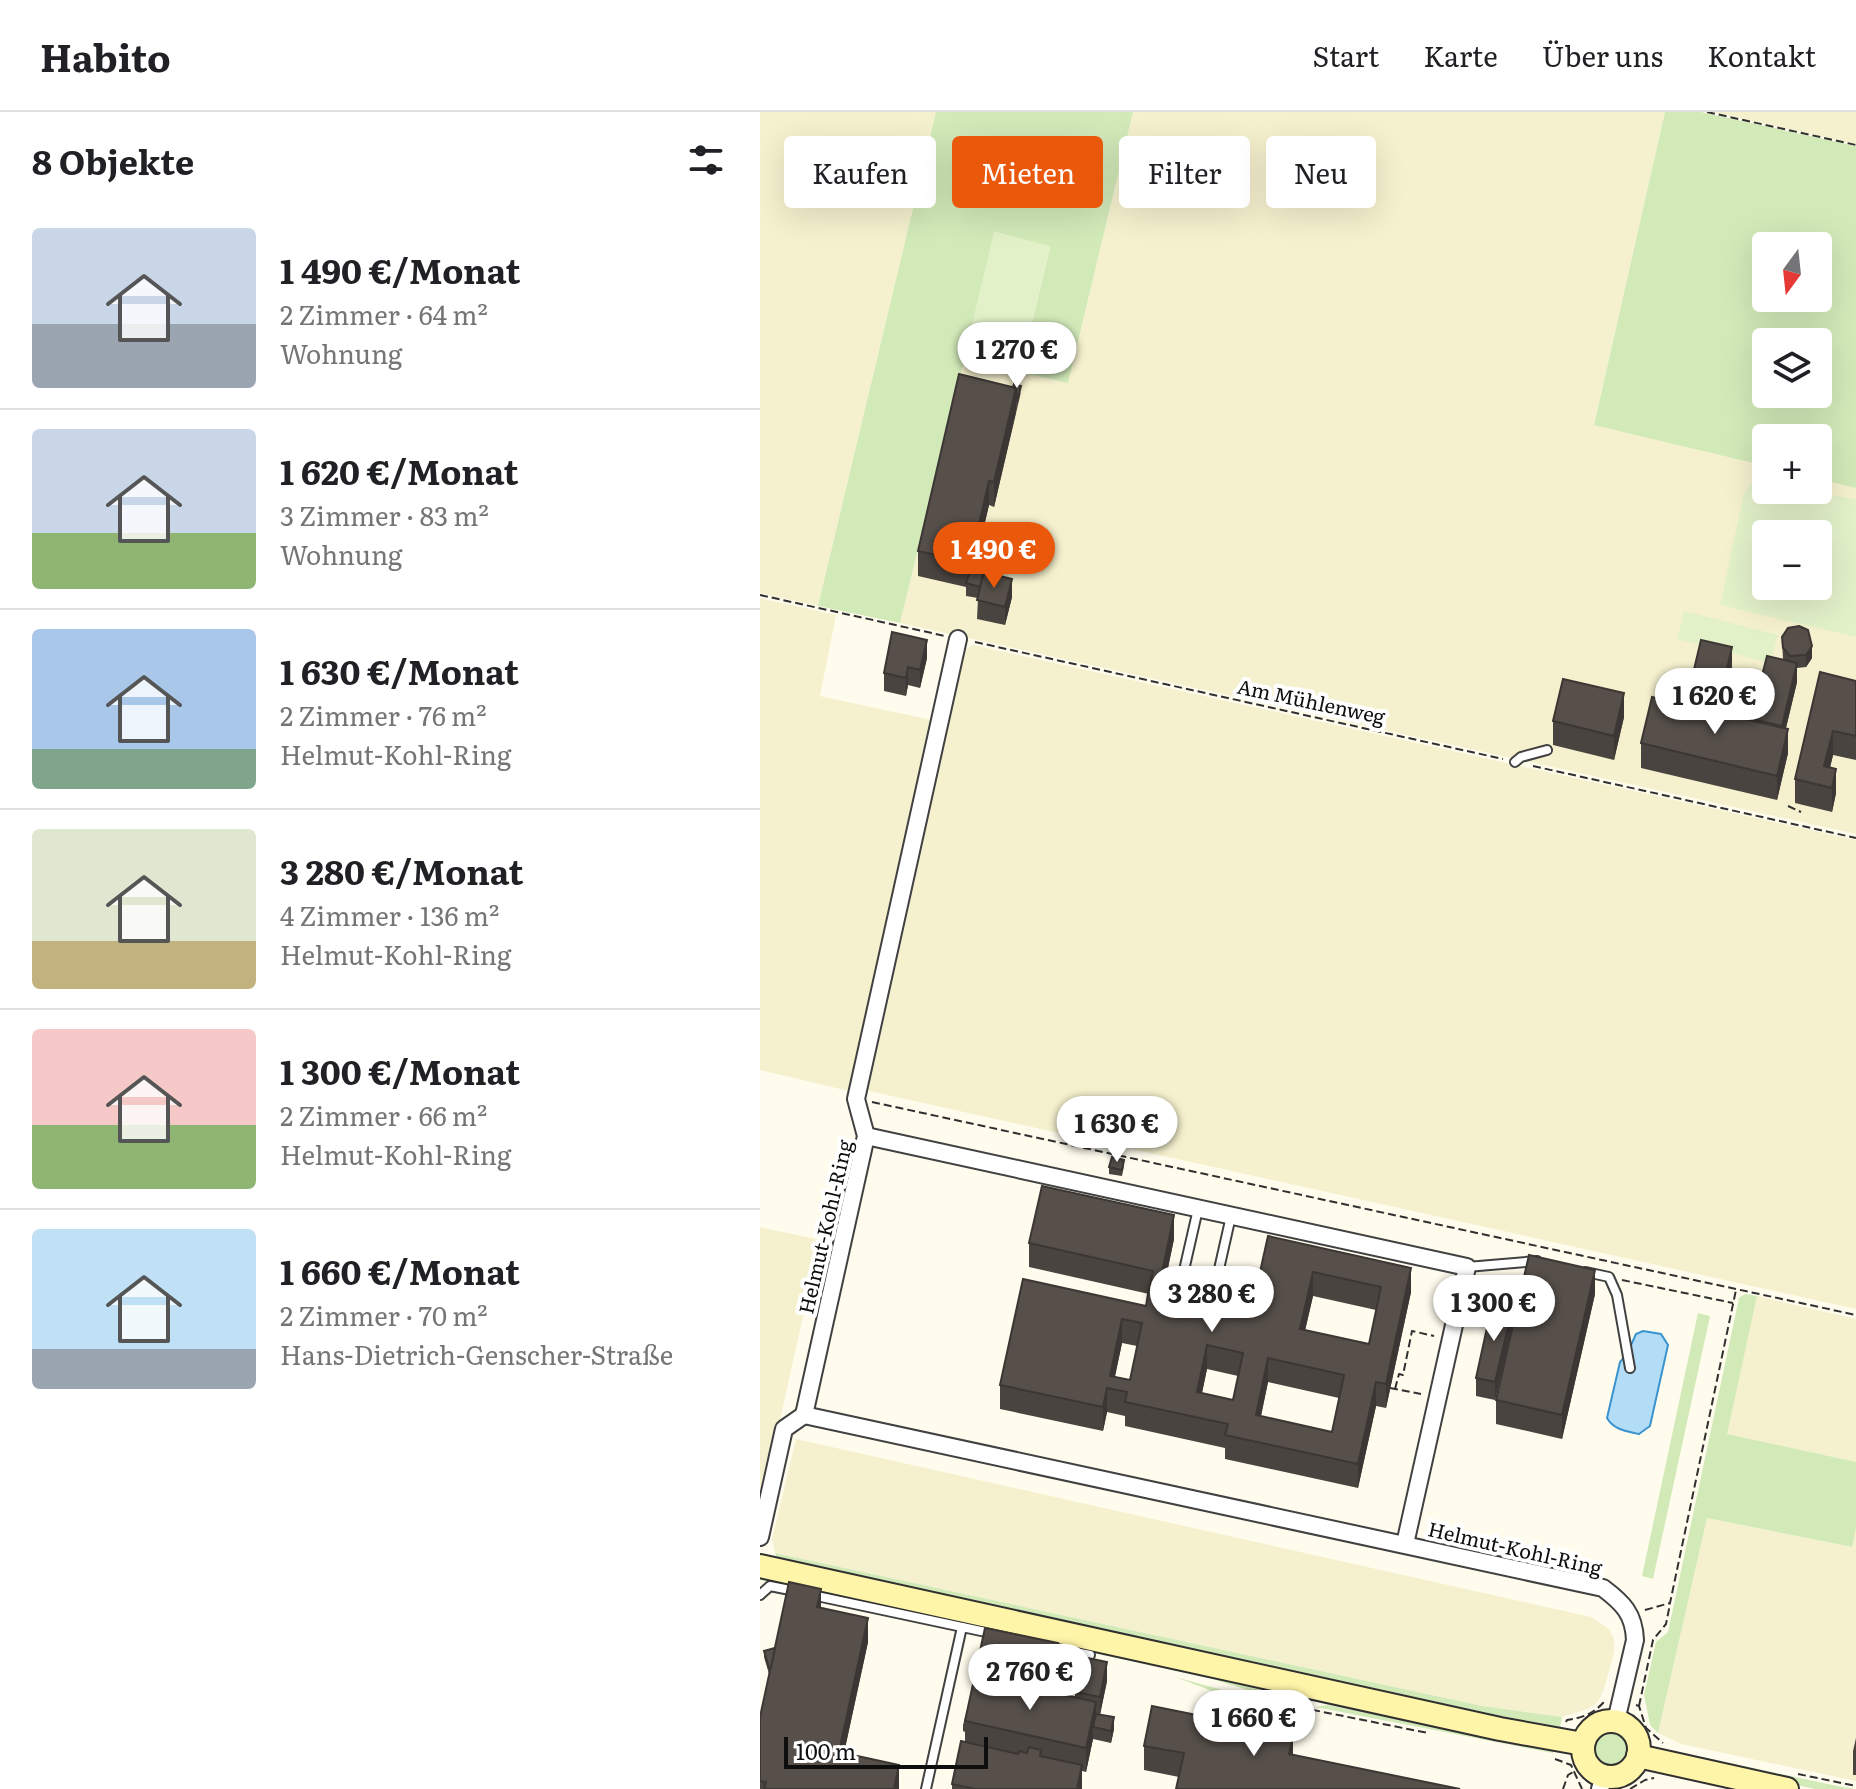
<!DOCTYPE html>
<html lang="de">
<head>
<meta charset="utf-8">
<style>
  body { margin:0; font-family:Literata,serif; background:#f2f2f2; color:#202124; height:100vh; display:flex; flex-direction:column; font-size:30px; white-space:nowrap }
  * { box-sizing:border-box; margin:0 }
  p { font-size:26px; color:#757577 }
  .icon { flex:none; width:44px; height:44px; fill:none; stroke:currentColor; stroke-width:2; stroke-linecap:round; stroke-linejoin:round }
  .map { position:relative; flex:1; overflow:hidden }
  .side { display:flex; flex-direction:column; background:#fff; width:760px }
  .side>* { flex:none }
  .hud { position:absolute; left:24px; top:24px; width:760px; height:72px; display:flex; gap:16px }
  .needle { width:52px; rotate:195deg }
  .buttons { position:absolute; left:992px; top:120px; display:grid; gap:16px }
  .buttons a { display:grid; place-items:center; width:80px; height:80px; border-radius:8px; background:#fff; box-shadow:0 8px 32px #0002; font-size:40px }
  .scale { position:absolute; left:24px; bottom:20px; width:204px; box-sizing:border-box; padding-left:8px; border:4px solid #0e0e0e; border-top:0; font-size:22px; line-height:28px; white-space:nowrap; color:#0e0e0e; -webkit-text-stroke:6px #fff; paint-order:stroke }
  .price { position:absolute; translate:-50% -68px; padding:0 18px; border-radius:28px; background:#fff; color:#222; font-size:26px; line-height:52px; filter:drop-shadow(0 2px 4px #0008) }
  .price::after { content:''; position:absolute; left:50%; top:48px; width:24px; height:18px; margin-left:-12px; background:inherit; clip-path:polygon(0 0,100% 0,50% 100%) }
  .price.current { background:#ea580c; color:#fff }
  ul { padding:0; list-style:none }
  li { display:flex; align-items:center; gap:24px; height:200px; padding:0 32px }
  li+li { border-top:2px solid #e0e0e0 }
  li span { display:grid; place-items:center; flex:none; width:224px; height:160px; border-radius:8px; color:#555 }
  li>.icon { margin-inline-start:auto }
  span .icon { width:96px; height:96px; fill:#fffc; stroke-width:1 }
  li b { font-size:34px }
  h2 { display:flex; justify-content:space-between; align-items:center; height:96px; padding:0 32px; font-size:34px }
  .chip { padding:0 28px; border-radius:8px; background:#fff; box-shadow:0 8px 32px #0002; font-size:28px; line-height:72px }
  .chip.current { background:#ea580c; color:#fff }
  header { display:flex; align-items:center; gap:48px; box-sizing:border-box; height:112px; padding:0 40px; background:#fff; border-bottom:2px solid #e0e0e0 }
  header strong { font-size:38px }
  nav { display:flex; gap:44px; margin-inline-start:auto; font-size:28px }
  main { display:flex; flex:1; min-height:0 }
  .map>svg:first-child { display:block }
  .farmland { fill:#f5f1ce; fill-rule:evenodd }
  .green { fill:#d2e9b8; fill-rule:evenodd }
  .pitch { fill:#e3f1c9; fill-rule:evenodd }
  .water { fill:#b3ddf6; stroke:#3993ce; stroke-width:2 }
  .lines { fill:none; stroke-linecap:round; stroke-linejoin:round }
  .lane-casing { stroke:#414141; stroke-width:12 }
  .street-casing { stroke:#414141; stroke-width:20 }
  .secondary-casing { stroke:#303030; stroke-width:26 }
  .path { stroke:#303030; stroke-width:2; stroke-dasharray:8 4; stroke-linecap:butt }
  .lane { stroke:#fff; stroke-width:8 }
  .street { stroke:#fff; stroke-width:16 }
  .secondary { stroke:#fff5a9; stroke-width:22 }
  .wall { fill:#4a4440; fill-rule:evenodd }
  .shaded-wall { fill:#3c3734 }
  .building { fill:#564f4a; stroke:#3c3734; stroke-width:2; fill-rule:evenodd }
  .labels { text-anchor:middle; stroke-width:8; stroke-linejoin:round; paint-order:stroke }
  .street-label { font-size:20px; fill:#0e0e0e; stroke:#fff }
</style>
</head>
<body>
<header>
<strong>Habito</strong>
<nav><a>Start</a><a>Karte</a><a>Über uns</a><a>Kontakt</a></nav>
</header>
<main>
<section class="side">
<h2>8 Objekte<svg class="icon" aria-label="filters" viewBox="0 0 24 24"><path d="M4 7h16M4 17h16"/><circle cx="9" cy="7" r="2"/><circle cx="15" cy="17" r="2"/></svg></h2>
<ul>
<li><span style="background:linear-gradient(#c9d6e8 60%,#9aa5b1 0)"><svg class="icon" aria-label="home" viewBox="0 0 24 24"><path d="M3 11l9-7 9 7M6 9v11h12V9"/></svg></span><div><b>1 490 €/Monat</b><p>2 Zimmer · 64 m²</p><p>Wohnung</p></div></li>
<li><span style="background:linear-gradient(#c9d6e8 65%,#8fb573 0)"><svg class="icon" aria-label="home" viewBox="0 0 24 24"><path d="M3 11l9-7 9 7M6 9v11h12V9"/></svg></span><div><b>1 620 €/Monat</b><p>3 Zimmer · 83 m²</p><p>Wohnung</p></div></li>
<li><span style="background:linear-gradient(#a9c7e8 75%,#7fa58c 0)"><svg class="icon" aria-label="home" viewBox="0 0 24 24"><path d="M3 11l9-7 9 7M6 9v11h12V9"/></svg></span><div><b>1 630 €/Monat</b><p>2 Zimmer · 76 m²</p><p>Helmut-Kohl-Ring</p></div></li>
<li><span style="background:linear-gradient(#dfe7d0 70%,#c2b280 0)"><svg class="icon" aria-label="home" viewBox="0 0 24 24"><path d="M3 11l9-7 9 7M6 9v11h12V9"/></svg></span><div><b>3 280 €/Monat</b><p>4 Zimmer · 136 m²</p><p>Helmut-Kohl-Ring</p></div></li>
<li><span style="background:linear-gradient(#f6c9c9 60%,#8fb573 0)"><svg class="icon" aria-label="home" viewBox="0 0 24 24"><path d="M3 11l9-7 9 7M6 9v11h12V9"/></svg></span><div><b>1 300 €/Monat</b><p>2 Zimmer · 66 m²</p><p>Helmut-Kohl-Ring</p></div></li>
<li><span style="background:linear-gradient(#bfe0f5 75%,#9aa5b1 0)"><svg class="icon" aria-label="home" viewBox="0 0 24 24"><path d="M3 11l9-7 9 7M6 9v11h12V9"/></svg></span><div><b>1 660 €/Monat</b><p>2 Zimmer · 70 m²</p><p>Hans-Dietrich-Genscher-Straße</p></div></li>
</ul>
</section>
<div class="map">
<svg width="1096" height="1677" viewBox="0 0 1096 1677">
  <rect width="100%" height="100%" fill="#fffcee"/>
  <!-- farmland -->
  <g class="farmland">
    <polygon points="0,0 176,0 58,494 0,481"/>
    <path d="M373,0h532l-71,312 172,42v24h52v-11l38,9v346l-956,-211 64,-265 104,25zM1006,422h52v52h-52z"/>
    <polygon points="952,0 1096,0 1096,32"/>
    <polygon points="0,486 76,503 60,584 176,609 93,980 0,958"/>
    <polygon points="213,533 1096,728 1096,1197 109,979 105,975 196,543"/>
    <polygon points="0,1115 60,1128 0,1398"/>
    <polygon points="997,1184 1096,1207 1096,1350 966,1322"/>
    <polygon points="36,1327 831,1505 849,1517 854,1527 854,1540 844,1577 838,1590 828,1597 802,1605 722,1594 15,1441 12,1427"/>
    <polygon points="947,1406 1091,1435 1096,1416 1096,1669 921,1632 898,1621"/>
  </g>
  <!-- green -->
  <g class="green">
    <polygon points="176,0 373,0 308,271 260,260 290,135 235,120 140,511 58,494"/>
    <path d="M905,0h36l155,34v342l-38,-9v-41h-52v28l-172,-41zM1006,134h52v52h-52zM1006,230h52v52h-52z"/>
    <polygon points="985,1182 997,1184 967,1322 1096,1350 1096,1416 1092,1435 947,1406 898,1621 890,1613 884,1583 896,1530 908,1520 979,1186"/>
    <polygon points="938,1201 950,1204 893,1467 882,1464"/>
    <polygon points="15,1441 722,1594 802,1605 800,1617 719,1605 19,1451"/>
    <polygon points="0,1464 485,1572 511,1579 523,1589 452,1567 0,1468"/>
    <polygon points="415,1565 528,1596 528,1602 484,1591"/>
    <polygon points="567,1593 794,1635 793,1641 555,1595"/>
    <circle cx="851" cy="1636" r="17"/>
    <polygon points="915,1639 1077,1674 1095,1677 1055,1677 912,1645"/>
  </g>
  <!-- pitch -->
  <g class="pitch">
    <polygon points="234,120 290,134 260,260 204,246"/>
    <path d="M999,366l7,2v10h45l45,10v137l-136,-32 24,-112 8,-11zM1006,422h52v52h-52z"/>
    <polygon points="924,499 1018,523 1010,551 917,527"/>
  </g>
  <!-- water -->
  <path class="water" d="M883,1219l18,3 7,11 -18,81 -11,8c-13,-3 -25,-4 -32,-16l13,-56 7,-8 9,-20z"/>
  <g class="lines">
    <!-- lane casing -->
    <g class="lane-casing">
      <g id="lane">
        <polyline points="755,650 761,645 787,638"/>
        <polyline points="707,1155 777,1149"/>
        <polyline points="826,1160 849,1165 857,1183 870,1256"/>
        <polyline points="424,1191 417,1189 438,1097"/>
        <polyline points="442,1195 450,1197 471,1104"/>
        <polyline points="0,1483 10,1474 35,1479"/>
        <polyline points="52,1483 235,1522"/>
        <polyline points="291,1535 330,1543"/>
        <polyline points="166,1677 202,1515"/>
      </g>
    </g>
    <!-- street casing -->
    <g class="street-casing">
      <g id="street">
        <polyline points="106,1024 707,1155 645,1432"/>
        <path d="M44,1303l799,173c20,15 31,26 32,52l-19,81"/>
        <polyline points="44,1303 106,1024 96,987 198,527"/>
        <polyline points="0,1425 24,1317 44,1303"/>
        <polyline points="840,1677 844,1664"/>
      </g>
    </g>
    <!-- secondary casing -->
    <g class="secondary-casing">
      <g id="secondary">
        <polyline points="0,1454 740,1617 823,1632"/>
        <circle cx="851" cy="1637" r="28"/>
        <polyline points="878,1644 1027,1677"/>
      </g>
    </g>
    <!-- path -->
    <g class="path">
      <polyline points="947,0 1096,33"/>
      <polyline points="0,483 185,524"/>
      <polyline points="215,530 743,647"/>
      <polyline points="773,654 1096,726"/>
      <polyline points="1028,694 1041,700"/>
      <polyline points="112,990 1096,1203"/>
      <polyline points="862,1168 973,1191"/>
      <polyline points="630,1276 661,1282"/>
      <polyline points="635,1277 639,1262 643,1263 652,1219 674,1224"/>
      <polyline points="885,1498 910,1491 976,1178"/>
      <polyline points="494,1583 538,1595 668,1621"/>
      <polyline points="876,1593 879,1594 886,1616 903,1631"/>
      <polyline points="879,1594 893,1528 906,1512 910,1492"/>
      <path d="M806,1610l1,-2c15,-2 26,-6 37,-18"/>
      <polyline points="795,1647 811,1653 822,1677"/>
      <polyline points="1038,1662 1096,1674"/>
      <polyline points="803,1677 808,1663 815,1659"/>
      <polyline points="870,1677 885,1668 894,1666"/>
    </g>
    <!-- lane -->
    <use href="#lane" class="lane"/>
    <!-- street -->
    <use href="#street" class="street"/>
    <!-- secondary -->
    <use href="#secondary" class="secondary"/>
  </g>
  <!-- wall -->
  <g class="wall">
    <polygon points="261,280 234,395 229,393 214,455 226,461 252,485 245,513 217,507 218,486 206,484 206,475 158,464 158,439"/>
    <polygon points="228,427 238,434 238,440 229,442"/>
    <polygon points="1022,525 1052,546 1046,555 1037,556 1037,570 1026,616 1028,641 1017,688 881,656 881,631 926,593 941,528 972,554 961,601 991,608 1007,544 1023,548"/>
    <polygon points="167,546 160,576 148,573 146,584 124,579 124,561"/>
    <polygon points="1096,569 1096,648 1073,643 1070,656 1076,681 1072,700 1035,691 1035,667"/>
    <polygon points="864,605 854,648 793,633 793,609"/>
    <polygon points="364,1054 362,1064 349,1062 349,1055"/>
    <path d="M508,1124l143,56 -25,116 -10,-2 -18,82 -133,-29v-11l-100,-22v-10l-18,-4 -4,19 -103,-22v-24l146,-79 3,-12 -120,-27v-24l145,-4 -12,58 88,20zM553,1184l63,14 -7,34 -64,-14zM362,1231l15,3 -7,34 -15,-3zM447,1257l31,7 -5,24 -31,-7zM508,1270l71,16 -7,34 -71,-16z"/>
    <polygon points="835,1182 802,1327 736,1312 736,1288"/>
    <polygon points="752,1216 735,1288 716,1284 716,1266"/>
    <polygon points="61,1496 108,1530 84,1641 139,1653 139,1677 0,1677 0,1605 9,1562 4,1545 4,1539 15,1536"/>
    <polygon points="217,1553 298,1556 293,1580 315,1585 315,1580 347,1569 340,1602 354,1617 351,1631 333,1627 326,1660 322,1659 322,1677 192,1677 192,1672 205,1630 205,1620 203,1619 203,1613 217,1563"/>
    <polygon points="524,1614 419,1665 384,1658 384,1634 506,1617"/>
    <polygon points="1096,1626 1096,1663 1093,1663 1093,1639"/>
  </g>
  <!-- shaded-wall -->
  <g class="shaded-wall">
    <polygon points="256,276 256,300 234,395 234,370"/>
    <polygon points="229,369 229,393 210,475 210,451"/>
    <polygon points="252,467 252,485 245,513 245,495"/>
    <polygon points="167,528 167,546 160,576 160,558"/>
    <polygon points="1052,534 1052,546 1046,555 1046,543"/>
    <polygon points="972,535 972,554 957,617 957,599"/>
    <polygon points="1037,551 1037,570 1022,632 1022,614"/>
    <polygon points="148,555 148,573 146,584 146,566"/>
    <polygon points="864,581 864,605 854,648 854,624"/>
    <polygon points="1028,617 1028,641 1017,688 1017,664"/>
    <polygon points="1073,619 1073,643 1065,674 1064,654"/>
    <polygon points="1076,657 1076,681 1072,700 1072,676"/>
    <polygon points="414,1103 414,1127 397,1208 397,1184"/>
    <polygon points="651,1156 651,1180 626,1296 626,1272"/>
    <polygon points="835,1158 835,1182 802,1327 802,1303"/>
    <polygon points="553,1160 553,1184 540,1241 540,1217"/>
    <polygon points="752,1198 752,1216 735,1288 735,1270"/>
    <polygon points="362,1207 362,1231 352,1277 350,1264"/>
    <polygon points="447,1233 447,1257 437,1304 437,1280"/>
    <polygon points="508,1246 508,1270 496,1327 496,1303"/>
    <polygon points="616,1270 616,1294 598,1376 598,1352"/>
    <polygon points="347,1276 347,1300 343,1319 343,1295"/>
    <polygon points="61,1477 61,1501 57,1495"/>
    <polygon points="108,1506 108,1530 79,1664 79,1640"/>
    <polygon points="298,1531 298,1556 290,1593 290,1569"/>
    <polygon points="347,1550 347,1569 340,1603 340,1585"/>
    <polygon points="336,1590 336,1616 333,1615 333,1627 326,1660 326,1636"/>
    <polygon points="354,1605 354,1617 351,1631 351,1619"/>
    <polygon points="533,1623 533,1647 529,1642"/>
    <polygon points="139,1653 139,1677 134,1677"/>
    <polygon points="322,1653 322,1677 317,1677"/>
  </g>
  <!-- building -->
  <g class="building">
    <polygon points="199,262 256,276 234,370 229,369 210,451 158,439"/>
    <polygon points="254,272 261,274 257,290 256,276 253,275"/>
    <polygon points="237,426 238,434 229,436 228,427"/>
    <polygon points="212,454 226,458 225,461 224,460 220,475 206,471"/>
    <polygon points="224,460 252,467 245,495 217,488"/>
    <polygon points="1039,514 1048,518 1052,534 1046,543 1030,544 1023,536 1022,525 1028,516"/>
    <polygon points="132,520 167,528 160,558 148,555 146,566 124,561"/>
    <polygon points="941,528 972,535 957,599 926,591"/>
    <polygon points="1007,544 1037,551 1022,614 991,607"/>
    <polygon points="1060,560 1096,569 1096,624 1073,619 1064,654 1076,657 1072,676 1035,667"/>
    <polygon points="803,567 864,581 854,624 793,609"/>
    <polygon points="892,585 1028,617 1017,664 881,631"/>
    <polygon points="352,1045 364,1048 362,1058 349,1055"/>
    <path d="M282,1074l132,29 -17,81 93,21 18,-81 143,32 -25,116 -10,-2 -18,82 -133,-29 3,-11 -103,-22 2,-10 -20,-4 -4,19 -103,-22 23,-106 123,27 2,-12 5,-23 -124,-28zM553,1160l68,15 -12,57 -69,-15zM362,1207l20,4 -12,57 -20,-4zM447,1233l36,8 -10,47 -36,-8zM508,1246l76,17 -12,57 -76,-17z"/>
    <polygon points="769,1143 835,1158 802,1303 736,1288"/>
    <polygon points="732,1193 752,1198 735,1270 716,1266"/>
    <polygon points="29,1470 61,1477 57,1495 108,1506 79,1640 139,1653 134,1677 4,1677 6,1670 0,1669 0,1605"/>
    <polygon points="225,1516 298,1531 290,1569 217,1553"/>
    <polygon points="15,1536 11,1556 9,1556 4,1539"/>
    <polygon points="323,1545 347,1550 340,1585 315,1580 317,1556 320,1557"/>
    <polygon points="215,1563 336,1590 326,1636 205,1609"/>
    <polygon points="392,1594 506,1617 507,1615 524,1614 522,1620 533,1623 529,1642 700,1677 416,1677 424,1641 384,1634"/>
    <polygon points="336,1602 354,1605 351,1619 333,1615"/>
    <polygon points="201,1629 258,1642 259,1639 267,1641 269,1635 281,1638 280,1644 322,1653 317,1677 215,1677 192,1672"/>
  </g>
  <g class="labels">
    <!-- street labels -->
    <g class="street-label">
      <text transform="translate(551 590) rotate(12)" y="7">Am Mühlenweg</text>
      <text transform="translate(66 1115) rotate(-77)" y="7">Helmut-Kohl-Ring</text>
      <text transform="translate(755 1437) rotate(13)" y="7">Helmut-Kohl-Ring</text>
    </g>
  </g>
</svg>
<div class="buttons">
<a><svg class="needle" viewBox="-14 -14 28 28"><path d="M0-13l5 13h-10z" fill="#e53935"/><path d="M0 13l5-13h-10z" fill="#757577"/></svg></a>
<a><svg class="icon" aria-label="layers" viewBox="0 0 24 24"><path d="M12 4l9 5-9 5-9-5zM3 14l9 5 9-5"/></svg></a>
<a>+</a>
<a>−</a>
</div>
<div class="scale">100 m</div>
<b class="price" style="left:257px;top:278px">1 270 €</b>
<b class="price current" style="left:234px;top:478px">1 490 €</b>
<b class="price" style="left:955px;top:624px">1 620 €</b>
<b class="price" style="left:357px;top:1052px">1 630 €</b>
<b class="price" style="left:452px;top:1222px">3 280 €</b>
<b class="price" style="left:734px;top:1231px">1 300 €</b>
<b class="price" style="left:270px;top:1600px">2 760 €</b>
<b class="price" style="left:494px;top:1646px">1 660 €</b>
<div class="hud">
<a class="chip">Kaufen</a>
<a class="chip current">Mieten</a>
<a class="chip">Filter</a>
<a class="chip">Neu</a>
</div>
</div>
</main>
</body>
</html>
